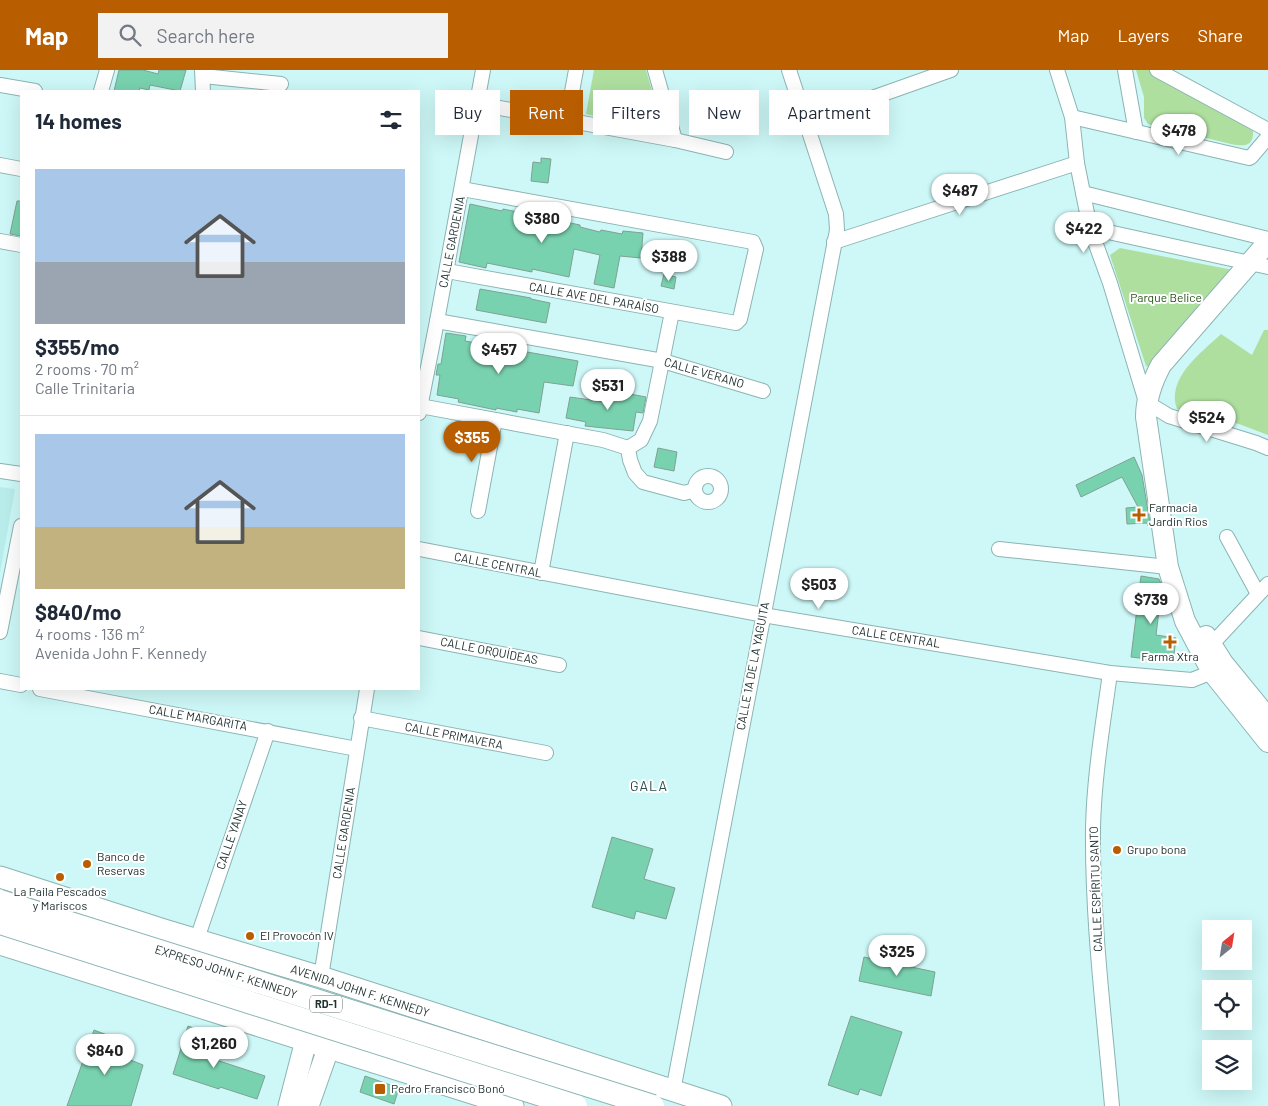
<!DOCTYPE html>
<html lang="en">
<head>
<meta charset="utf-8">
<style>
  body { margin:0; font-family:Barlow,sans-serif; background:#f2f2f3; color:#1f2937; height:100vh; display:flex; flex-direction:column; font-size:19px; white-space:nowrap }
  * { box-sizing:border-box; margin:0 }
  p { font-size:16px; color:#747a83 }
  .icon { flex:none; width:28px; height:28px; fill:none; stroke:currentColor; stroke-width:2; stroke-linecap:round; stroke-linejoin:round }
  .map { position:relative; flex:1; overflow:hidden }
  .details { position:absolute; left:20px; top:20px; width:400px; height:600px; display:flex; flex-direction:column; background:#fff; border-radius:0px; box-shadow:0 5px 20px #0002 }
  .details>* { flex:none }
  .top-card { position:absolute; left:435px; top:20px; width:475px; height:45px; display:flex; gap:10px }
  .needle { width:32px; rotate:30deg }
  .buttons { position:absolute; left:1202px; top:850px; display:grid; gap:10px }
  .buttons a { display:grid; place-items:center; width:50px; height:50px; border-radius:0px; background:#fff; box-shadow:0 5px 20px #0002; font-size:25px }
  .price { position:absolute; translate:-50% -42px; padding:0 11px; border-radius:18px; background:#fff; color:#222; font-size:16px; line-height:32px; filter:drop-shadow(0 1px 2px #0008) }
  .price::after { content:''; position:absolute; left:50%; top:30px; width:15px; height:11px; margin-left:-8px; background:inherit; clip-path:polygon(0 0,100% 0,50% 100%) }
  .price.selected { background:#b85d00; color:#fff }
  ul { padding:0; list-style:none }
  li { display:grid; align-content:center; gap:10px; height:265px; padding:0 15px }
  li+li { border-top:1px solid #e0e1e3 }
  li span { display:grid; place-items:center; height:155px; border-radius:0px; color:#555 }
  li>.icon { margin-inline-start:auto }
  span .icon { width:90px; height:90px; fill:#fffc; stroke-width:1 }
  li b { font-size:21px }
  h2 { display:flex; justify-content:space-between; align-items:center; height:60px; padding:0 15px; font-size:21px }
  .tag { padding:0 18px; border-radius:0px; background:#fff; box-shadow:0 5px 20px #0002; font-size:18px; line-height:45px }
  .tag.selected { background:#b85d00; color:#fff }
  header { display:flex; align-items:center; gap:30px; box-sizing:border-box; height:70px; padding:0 25px; background:#b85d00; color:#fff }
  header strong { font-size:24px }
  nav { display:flex; gap:28px; margin-inline-start:auto; font-size:18px }
  .search { width:350px; height:45px; background:#f2f2f3; display:flex; align-items:center; gap:12px; box-sizing:border-box; padding:0 18px; border-radius:0px; color:#747a83; font-size:19px }
  .map>svg:first-child { display:block }
  .built { fill:#b9edeb }
  .green { fill:#aedf9f }
  .building { fill:#79d2af; stroke:#7fa192 }
  .lines { fill:none; stroke-linecap:round; stroke-linejoin:round }
  .minor-casing { stroke:#8bb4b3; stroke-width:16 }
  .secondary-casing { stroke:#8bb4b3; stroke-width:22 }
  .primary-casing { stroke:#8bb4b3; stroke-width:23 }
  .minor { stroke:#fff; stroke-width:14 }
  .secondary { stroke:#fff; stroke-width:20 }
  .primary { stroke:#fff; stroke-width:21 }
  .trunk-bridge-casing { stroke:#8bb4b3; stroke-width:24; stroke-linecap:butt }
  .trunk-bridge { stroke:#fff; stroke-width:22 }
  .poi-dot { fill:#b85d00; stroke:#fff; stroke-width:2 }
  .labels { text-anchor:middle; stroke-width:4; stroke-linejoin:round; paint-order:stroke }
  .shield { fill:#fff; stroke:#636f6e; stroke-width:1 }
  .shield-label { font-size:11px; font-weight:bold; fill:#203130 }
  .street-label { font-size:12px; fill:#203130; stroke:#fff }
  .park-label { font-size:12px; fill:#245112; stroke:#fff }
  .poi-label { font-size:12px; fill:#203130; stroke:#fff; text-anchor:start }
  .neighbourhood-label { font-size:14px; letter-spacing:1px; fill:#284e4d; stroke:#fff }
</style>
</head>
<body>
<header>
<strong>Map</strong>
<div class="search"><svg class="icon" aria-label="search" viewBox="0 0 24 24"><circle cx="10" cy="10" r="6"/><path d="M15 15l6 6"/></svg>Search here</div>
<nav><a>Map</a><a>Layers</a><a>Share</a></nav>
</header>
<div class="map">
<svg width="1268" height="1036" viewBox="0 0 1268 1036">
  <rect width="100%" height="100%" fill="#cdf8f7"/>
  <!-- built -->
  <polygon class="built" points="0,417 15,419 0,503"/>
  <!-- green -->
  <g class="green">
    <polygon points="594,0 646,0 664,62 586,44"/>
    <path d="M1136,0h13l104,61c1,17 -11,15 -22,13l-83,-20 -4,-6v-21z"/>
    <polygon points="1120,178 1233,200 1158,298 1146,296 1110,185"/>
    <path d="M1264,260h4v105l-29,-11 -62,-15c-11,-31 24,-56 44,-75l31,21z"/>
  </g>
  <!-- building -->
  <g class="building">
    <polygon points="119,0 143,0 158,4 159,0 186,0 180,21 150,15 149,20 140,18 139,21 114,21"/>
    <polygon points="541,88 551,89 548,113 531,111 533,92 541,93"/>
    <polygon points="17,131 21,131 21,166 10,164"/>
    <polygon points="470,134 502,141 503,139 523,143 580,155 580,157 600,162 601,160 622,164 623,161 643,163 641,188 620,186 614,218 594,214 600,185 574,179 569,207 532,199 532,202 487,193 486,198 459,192"/>
    <polygon points="664,204 676,207 674,219 661,216"/>
    <polygon points="480,219 531,228 531,229 550,233 546,253 476,240"/>
    <polygon points="446,263 466,266 465,271 578,291 573,316 544,312 539,343 517,339 517,342 496,338 496,340 458,332 459,329 437,325 440,305 436,305 438,294 441,294"/>
    <polygon points="614,321 646,327 643,343 636,342 633,361 585,356 586,352 566,348 570,327 612,333"/>
    <polygon points="658,378 677,382 674,401 654,397"/>
    <polygon points="1134,387 1142,405 1150,453 1148,453 1148,456 1147,453 1127,454 1126,438 1138,437 1122,407 1081,427 1076,415"/>
    <polygon points="1141,506 1159,509 1162,516 1156,565 1176,568 1173,592 1131,587"/>
    <polygon points="612,767 653,779 644,809 675,818 666,849 636,841 634,849 592,837"/>
    <polygon points="864,887 935,902 931,926 859,911"/>
    <polygon points="851,946 902,962 881,1026 860,1019 858,1025 828,1015"/>
    <polygon points="188,956 205,962 198,984 265,1006 257,1029 220,1017 219,1019 173,1004"/>
    <polygon points="94,960 115,968 113,983 143,995 131,1036 67,1036"/>
    <polygon points="365,1006 399,1018 394,1034 360,1022"/>
  </g>
  <g class="lines">
    <!-- minor casing -->
    <g class="minor-casing">
      <g id="minor">
        <polyline points="202,0 203,21"/>
        <polyline points="655,0 675,70"/>
        <polyline points="1057,0 1072,47 1077,93 1090,158 1110,213 1146,332 1169,346 1256,373 1268,378"/>
        <polyline points="1125,0 1136,62"/>
        <polyline points="1157,0 1268,60"/>
        <polyline points="203,6 281,14"/>
        <polyline points="0,15 35,21"/>
        <polyline points="101,21 107,0"/>
        <polyline points="478,34 675,70 726,82"/>
        <polyline points="1072,47 1249,88 1251,87 1268,67"/>
        <polyline points="567,49 576,0"/>
        <polyline points="807,51 951,0"/>
        <polyline points="0,95 21,99"/>
        <polyline points="1083,123 1268,169"/>
        <polyline points="1090,158 1268,197"/>
        <polyline points="0,171 21,175"/>
        <polyline points="834,172 1077,93"/>
        <polyline points="447,201 736,253 740,249 756,179 753,172 462,119"/>
        <polyline points="672,242 650,351 641,370 628,378 630,390 635,403 643,412 684,423 695,420"/>
        <polyline points="437,251 663,291 763,321"/>
        <polyline points="420,336 603,370 628,378"/>
        <polyline points="419,343 437,251 483,0"/>
        <polyline points="0,401 21,404"/>
        <circle cx="708" cy="419" r="13"/>
        <polyline points="478,441 495,350"/>
        <polyline points="1227,467 1258,524"/>
        <polyline points="419,479 763,545 1110,603 1192,610 1212,602 1218,596"/>
        <polyline points="999,479 1168,497"/>
        <polyline points="541,503 567,363"/>
        <polyline points="0,562 21,456"/>
        <polyline points="419,568 559,595"/>
        <polyline points="1212,574 1268,514"/>
        <path d="M1110,603c-7,51 -16,104 -17,155 -1,93 11,186 19,278"/>
        <polyline points="0,611 21,615"/>
        <polyline points="40,619 357,679"/>
        <polyline points="361,648 546,683"/>
        <polyline points="197,869 268,661"/>
        <polyline points="321,907 367,619"/>
        <polyline points="673,1021 837,160 836,144 789,0"/>
      </g>
    </g>
    <!-- secondary casing -->
    <g class="secondary-casing">
      <g id="secondary">
        <path d="M1268,172l-107,123c-9,17 -15,33 -15,52l22,150 17,54 27,51 56,70"/>
        <polyline points="1206,566 1223,593 1268,648"/>
      </g>
    </g>
    <!-- primary casing -->
    <g class="primary-casing">
      <g id="primary">
        <polyline points="0,807 164,860 321,907 721,1036"/>
        <polyline points="0,874 513,1036"/>
        <polyline points="289,1036 309,959"/>
        <polyline points="308,1036 333,965"/>
      </g>
    </g>
    <!-- minor -->
    <use href="#minor" class="minor"/>
    <!-- secondary -->
    <use href="#secondary" class="secondary"/>
    <!-- primary -->
    <use href="#primary" class="primary"/>
    <!-- trunk-bridge casing -->
    <g class="trunk-bridge-casing">
      <g id="trunk-bridge">
        <polyline points="0,831 653,1036"/>
        <polyline points="0,853 576,1036"/>
      </g>
    </g>
    <!-- trunk-bridge -->
    <use href="#trunk-bridge" class="trunk-bridge"/>
  </g>
  <!-- markers -->
  <g class="poi-dot">
    <path d="M1136.5 437.5h5v5h5v5h-5v5h-5v-5h-5v-5h5z"/>
    <path d="M1167.5 564.5h5v5h5v5h-5v5h-5v-5h-5v-5h5z"/>
    <circle cx="1117" cy="780" r="5"/>
    <circle cx="87" cy="794" r="5"/>
    <circle cx="60" cy="807" r="5"/>
    <circle cx="250" cy="866" r="5"/>
    <rect x="374" y="1013" width="12" height="12" rx="2.5"/>
  </g>
  <g class="labels">
    <!-- shield labels -->
    <rect class="shield" x="310" y="925.5" width="32" height="17" rx="4"/>
    <g class="shield-label">
      <text x="326" y="938">RD-1</text>
    </g>
    <!-- street labels -->
    <g class="street-label">
      <text transform="translate(452 172) rotate(-79)" y="4">CALLE GARDENIA</text>
      <text transform="translate(594 228) rotate(10)" y="4">CALLE AVE DEL PARAÍSO</text>
      <text transform="translate(704 303) rotate(16)" y="4">CALLE VERANO</text>
      <text transform="translate(498 495) rotate(11)" y="4">CALLE CENTRAL</text>
      <text transform="translate(896 567) rotate(9)" y="4">CALLE CENTRAL</text>
      <text transform="translate(489 581) rotate(11)" y="4">CALLE ORQUÍDEAS</text>
      <text transform="translate(753 596) rotate(-79)" y="4">CALLE 1A DE LA YAGUITA</text>
      <text transform="translate(198 648) rotate(10)" y="4">CALLE MARGARITA</text>
      <text transform="translate(454 666) rotate(11)" y="4">CALLE PRIMAVERA</text>
      <text transform="translate(344 763) rotate(-81)" y="4">CALLE GARDENIA</text>
      <text transform="translate(232 765) rotate(-71)" y="4">CALLE YANAY</text>
      <text transform="translate(1096 819) rotate(-92)" y="4">CALLE ESPÍRITU SANTO</text>
      <text transform="translate(226 902) rotate(18)" y="4">EXPRESO JOHN F. KENNEDY</text>
      <text transform="translate(360 921) rotate(18)" y="4">AVENIDA JOHN F. KENNEDY</text>
    </g>
    <!-- park labels -->
    <g class="park-label">
      <text x="1166" y="232">Parque Belice</text>
    </g>
    <!-- poi labels -->
    <g class="poi-label">
      <text x="1149" y="442">Farmacia<tspan x="1149" dy="14">Jardin Rios</tspan></text>
      <text x="1170" y="591" text-anchor="middle">Farma Xtra</text>
      <text x="1127" y="784">Grupo bona</text>
      <text x="97" y="791">Banco de<tspan x="97" dy="14">Reservas</tspan></text>
      <text x="60" y="826" text-anchor="middle">La Paila Pescados<tspan x="60" dy="14">y Mariscos</tspan></text>
      <text x="260" y="870">El Provocón IV</text>
      <text x="391" y="1023">Pedro Francisco Bonó</text>
    </g>
    <!-- neighbourhood labels -->
    <g class="neighbourhood-label">
      <text x="649" y="721">GALA</text>
    </g>
  </g>
</svg>
<div class="buttons">
<a><svg class="needle" viewBox="-14 -14 28 28"><path d="M0-13l5 13h-10z" fill="#e53935"/><path d="M0 13l5-13h-10z" fill="#747a83"/></svg></a>
<a><svg class="icon" aria-label="locate" viewBox="0 0 24 24"><circle cx="12" cy="12" r="6"/><path d="M12 2v4M12 18v4M2 12h4M18 12h4"/></svg></a>
<a><svg class="icon" aria-label="layers" viewBox="0 0 24 24"><path d="M12 4l9 5-9 5-9-5zM3 14l9 5 9-5"/></svg></a>
</div>
<b class="price" style="left:1179px;top:86px">$478</b>
<b class="price" style="left:960px;top:146px">$487</b>
<b class="price" style="left:542px;top:174px">$380</b>
<b class="price" style="left:1084px;top:184px">$422</b>
<b class="price" style="left:669px;top:212px">$388</b>
<b class="price" style="left:499px;top:305px">$457</b>
<b class="price" style="left:608px;top:341px">$531</b>
<b class="price" style="left:1207px;top:373px">$524</b>
<b class="price selected" style="left:472px;top:393px">$355</b>
<b class="price" style="left:819px;top:540px">$503</b>
<b class="price" style="left:1151px;top:555px">$739</b>
<b class="price" style="left:897px;top:907px">$325</b>
<b class="price" style="left:214px;top:999px">$1,260</b>
<b class="price" style="left:105px;top:1006px">$840</b>
<div class="top-card">
<a class="tag">Buy</a>
<a class="tag selected">Rent</a>
<a class="tag">Filters</a>
<a class="tag">New</a>
<a class="tag">Apartment</a>
</div>
<section class="details">
<h2>14 homes<svg class="icon" aria-label="filters" viewBox="0 0 24 24"><path d="M4 7h16M4 17h16"/><circle cx="9" cy="7" r="2"/><circle cx="15" cy="17" r="2"/></svg></h2>
<ul>
<li><span style="background:linear-gradient(#a9c7e8 60%,#9aa5b1 0)"><svg class="icon" aria-label="home" viewBox="0 0 24 24"><path d="M3 11l9-7 9 7M6 9v11h12V9"/></svg></span><div><b>$355/mo</b><p>2 rooms · 70 m²</p><p>Calle Trinitaria</p></div></li>
<li><span style="background:linear-gradient(#a9c7e8 60%,#c2b280 0)"><svg class="icon" aria-label="home" viewBox="0 0 24 24"><path d="M3 11l9-7 9 7M6 9v11h12V9"/></svg></span><div><b>$840/mo</b><p>4 rooms · 136 m²</p><p>Avenida John F. Kennedy</p></div></li>
</ul>
</section>
</div>
</body>
</html>
